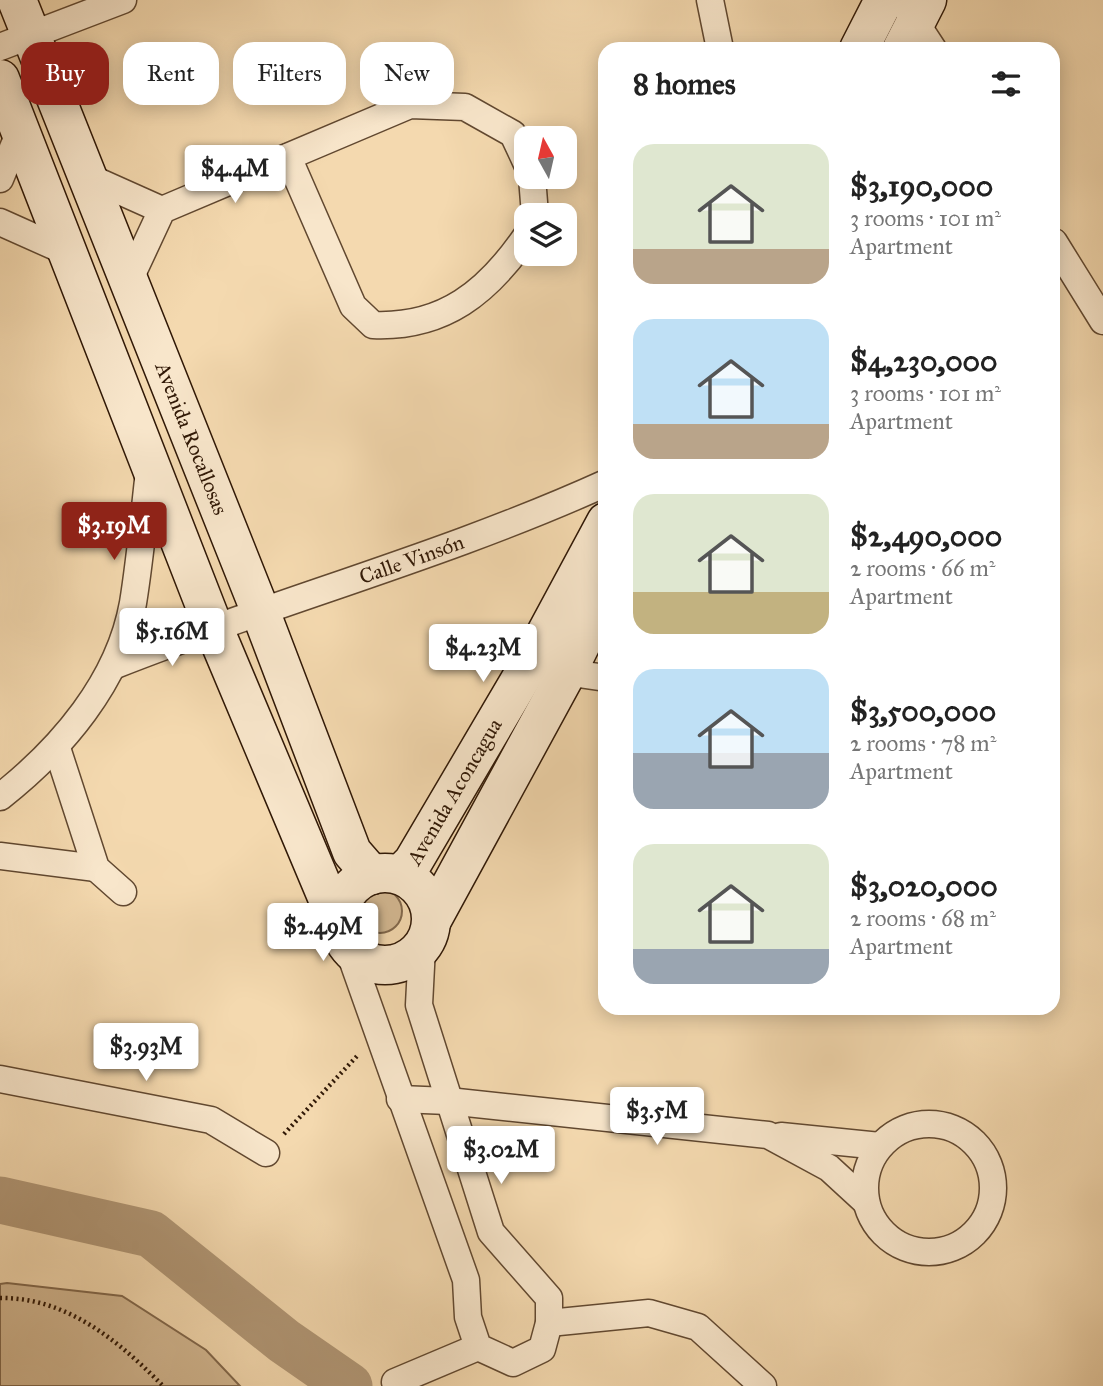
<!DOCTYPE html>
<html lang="en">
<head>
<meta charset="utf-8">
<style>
  body { margin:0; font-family:"IM FELL Great Primer",serif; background:#f6f6f6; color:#222; height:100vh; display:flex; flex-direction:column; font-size:26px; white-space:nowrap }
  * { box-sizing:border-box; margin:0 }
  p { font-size:23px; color:#767676 }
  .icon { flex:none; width:38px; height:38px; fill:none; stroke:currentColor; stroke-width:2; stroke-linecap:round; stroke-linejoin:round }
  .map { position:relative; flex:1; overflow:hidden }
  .drawer { position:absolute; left:598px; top:42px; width:462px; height:973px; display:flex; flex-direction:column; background:#fff; border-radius:21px; box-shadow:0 4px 18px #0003 }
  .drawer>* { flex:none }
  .top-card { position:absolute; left:21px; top:42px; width:472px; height:63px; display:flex; gap:14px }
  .needle { width:46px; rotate:352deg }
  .tools { position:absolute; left:514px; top:126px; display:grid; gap:14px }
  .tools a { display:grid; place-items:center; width:63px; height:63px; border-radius:14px; background:#fff; box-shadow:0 4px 18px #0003; font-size:35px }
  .price { position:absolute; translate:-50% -60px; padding:0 16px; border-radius:7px; background:#fff; color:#222; font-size:23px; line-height:46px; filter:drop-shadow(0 2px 4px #0008) }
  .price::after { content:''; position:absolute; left:50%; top:42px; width:21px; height:16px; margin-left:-10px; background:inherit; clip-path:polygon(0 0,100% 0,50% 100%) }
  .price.on { background:#8f2418; color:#fff }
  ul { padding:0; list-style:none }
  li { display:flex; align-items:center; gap:21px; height:175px; padding:0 35px }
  li span { display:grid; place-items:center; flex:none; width:196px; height:140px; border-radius:21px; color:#555 }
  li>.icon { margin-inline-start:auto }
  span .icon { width:84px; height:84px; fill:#fffc; stroke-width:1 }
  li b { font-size:30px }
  h2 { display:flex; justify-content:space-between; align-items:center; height:84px; padding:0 35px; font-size:30px }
  .pill { padding:0 24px; border-radius:21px; background:#fff; box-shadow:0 4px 18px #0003; font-size:24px; line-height:63px }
  .pill.on { background:#8f2418; color:#fff }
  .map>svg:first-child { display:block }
  .green { fill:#d3b892; stroke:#82684c; stroke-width:2 }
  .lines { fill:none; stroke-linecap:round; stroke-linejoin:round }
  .river { stroke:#b19776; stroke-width:47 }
  .street-casing { stroke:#614830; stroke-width:29 }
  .secondary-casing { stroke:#301806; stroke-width:41 }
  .path { stroke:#301806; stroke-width:4.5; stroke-dasharray:2 3.5; stroke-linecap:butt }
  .street { stroke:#f8e6cb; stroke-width:26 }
  .secondary { stroke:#f8e6cb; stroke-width:38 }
  .labels { text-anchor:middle; stroke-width:5; stroke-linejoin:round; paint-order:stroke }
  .street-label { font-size:21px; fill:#301806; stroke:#f8e6cb }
</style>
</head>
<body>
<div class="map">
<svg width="1103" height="1386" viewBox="0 0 1103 1386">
  <rect width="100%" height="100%" fill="#f4d9af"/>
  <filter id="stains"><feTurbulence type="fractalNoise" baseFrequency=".00286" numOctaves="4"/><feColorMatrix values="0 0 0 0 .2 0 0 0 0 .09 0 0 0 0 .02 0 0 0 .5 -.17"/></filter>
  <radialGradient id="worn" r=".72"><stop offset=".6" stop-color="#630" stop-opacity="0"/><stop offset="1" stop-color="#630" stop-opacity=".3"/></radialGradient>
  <!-- green -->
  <g class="green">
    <circle cx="380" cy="911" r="22"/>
    <polygon points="7,1283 122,1296 206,1350 240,1386 0,1386 0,1284"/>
  </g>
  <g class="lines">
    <!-- river -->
    <polyline class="river" points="0,1200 151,1234 284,1341 349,1386"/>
    <!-- street casing -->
    <g class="street-casing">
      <g id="street">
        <polyline points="710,0 720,49"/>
        <polyline points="901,0 933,49"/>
        <polyline points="0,47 123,0"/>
        <path d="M288,157l65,149 20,19c71,3 115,-33 154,-90"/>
        <polyline points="86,176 162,210"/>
        <polyline points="532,177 535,215"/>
        <polyline points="0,179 20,131"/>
        <polyline points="0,222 67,252"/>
        <polyline points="1054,242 1103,321"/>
        <polyline points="128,283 162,210 410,105 465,107 513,134 527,164"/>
        <path id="s1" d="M113,666c163,-65 332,-110 493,-183"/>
        <polyline points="551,670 606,678"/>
        <polyline points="57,748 96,868 123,892"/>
        <path d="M0,797c61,-48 119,-115 133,-194 7,-43 11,-88 16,-132"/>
        <polyline points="0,856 96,868"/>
        <polyline points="347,945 466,1280 468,1317 478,1347 513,1363 542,1349 549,1323 549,1298 491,1232 419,1005 422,947"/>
        <polyline points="0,1079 211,1120 266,1153"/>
        <polyline points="400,1099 448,1101 768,1135 829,1168 866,1202"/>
        <circle cx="929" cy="1188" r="64"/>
        <polyline points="781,1136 880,1146"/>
        <polyline points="549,1323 649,1313 698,1327 763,1386"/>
        <polyline points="395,1382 478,1347"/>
      </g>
    </g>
    <!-- secondary casing -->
    <g class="secondary-casing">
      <g id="secondary">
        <path id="s2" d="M17,0l244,613 91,239 20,23"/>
        <polyline points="859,49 884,0"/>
        <polyline points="902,49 927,0"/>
        <polyline points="0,79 213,626 340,928"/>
        <circle cx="385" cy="919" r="46"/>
        <path id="s3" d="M400,875l13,-13 116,-197 77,-143"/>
        <polyline points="432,920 566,674 606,593"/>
      </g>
    </g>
    <!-- path -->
    <g class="path">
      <polyline points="284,1134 359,1054"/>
      <path d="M0,1298c66,-1 119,43 163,88"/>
    </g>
    <!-- street -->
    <use href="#street" class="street"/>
    <!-- secondary -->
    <use href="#secondary" class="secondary"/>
  </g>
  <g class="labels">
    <!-- street labels -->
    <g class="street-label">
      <text dy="7" stroke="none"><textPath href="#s2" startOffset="472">Avenida Rocallosas</textPath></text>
      <text dy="7" stroke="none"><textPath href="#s1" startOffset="317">Calle Vinsón</textPath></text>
      <text dy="7" stroke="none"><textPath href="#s3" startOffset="100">Avenida Aconcagua</textPath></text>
    </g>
  </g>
  <rect width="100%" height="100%" filter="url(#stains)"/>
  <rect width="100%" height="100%" fill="url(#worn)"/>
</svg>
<div class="tools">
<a><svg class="needle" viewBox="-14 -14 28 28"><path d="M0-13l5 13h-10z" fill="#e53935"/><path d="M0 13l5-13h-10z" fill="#767676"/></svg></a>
<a><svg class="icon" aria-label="layers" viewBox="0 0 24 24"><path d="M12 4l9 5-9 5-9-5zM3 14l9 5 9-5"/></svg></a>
</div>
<b class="price" style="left:235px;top:205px">$4.4M</b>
<b class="price on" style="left:114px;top:562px">$3.19M</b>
<b class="price" style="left:172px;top:668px">$5.16M</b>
<b class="price" style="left:483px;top:684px">$4.23M</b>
<b class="price" style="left:323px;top:963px">$2.49M</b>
<b class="price" style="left:146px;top:1083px">$3.93M</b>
<b class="price" style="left:657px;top:1147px">$3.5M</b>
<b class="price" style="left:501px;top:1186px">$3.02M</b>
<div class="top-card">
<a class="pill on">Buy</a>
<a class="pill">Rent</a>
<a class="pill">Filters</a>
<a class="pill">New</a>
</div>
<section class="drawer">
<h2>8 homes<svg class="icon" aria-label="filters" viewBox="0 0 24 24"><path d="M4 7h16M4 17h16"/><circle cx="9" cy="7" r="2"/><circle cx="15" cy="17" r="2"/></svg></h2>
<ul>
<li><span style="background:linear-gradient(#dfe7d0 75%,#b9a48a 0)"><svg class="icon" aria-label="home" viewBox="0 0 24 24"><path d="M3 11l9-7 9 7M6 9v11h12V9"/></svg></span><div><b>$3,190,000</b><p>3 rooms · 101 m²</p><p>Apartment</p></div></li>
<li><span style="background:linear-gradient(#bfe0f5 75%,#b9a48a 0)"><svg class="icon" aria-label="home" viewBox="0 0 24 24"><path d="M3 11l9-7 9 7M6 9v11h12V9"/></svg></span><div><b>$4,230,000</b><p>3 rooms · 101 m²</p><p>Apartment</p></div></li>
<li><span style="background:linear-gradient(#dfe7d0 70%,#c2b280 0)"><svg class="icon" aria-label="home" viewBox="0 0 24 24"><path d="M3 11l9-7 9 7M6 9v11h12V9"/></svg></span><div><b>$2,490,000</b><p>2 rooms · 66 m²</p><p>Apartment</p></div></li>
<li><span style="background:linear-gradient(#bfe0f5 60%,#9aa5b1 0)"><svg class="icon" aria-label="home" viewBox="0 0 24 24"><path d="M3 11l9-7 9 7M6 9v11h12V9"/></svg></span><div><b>$3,500,000</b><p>2 rooms · 78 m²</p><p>Apartment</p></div></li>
<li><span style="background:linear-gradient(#dfe7d0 75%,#9aa5b1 0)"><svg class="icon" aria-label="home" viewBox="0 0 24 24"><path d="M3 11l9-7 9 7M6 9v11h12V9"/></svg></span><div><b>$3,020,000</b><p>2 rooms · 68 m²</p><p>Apartment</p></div></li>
</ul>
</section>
</div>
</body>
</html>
